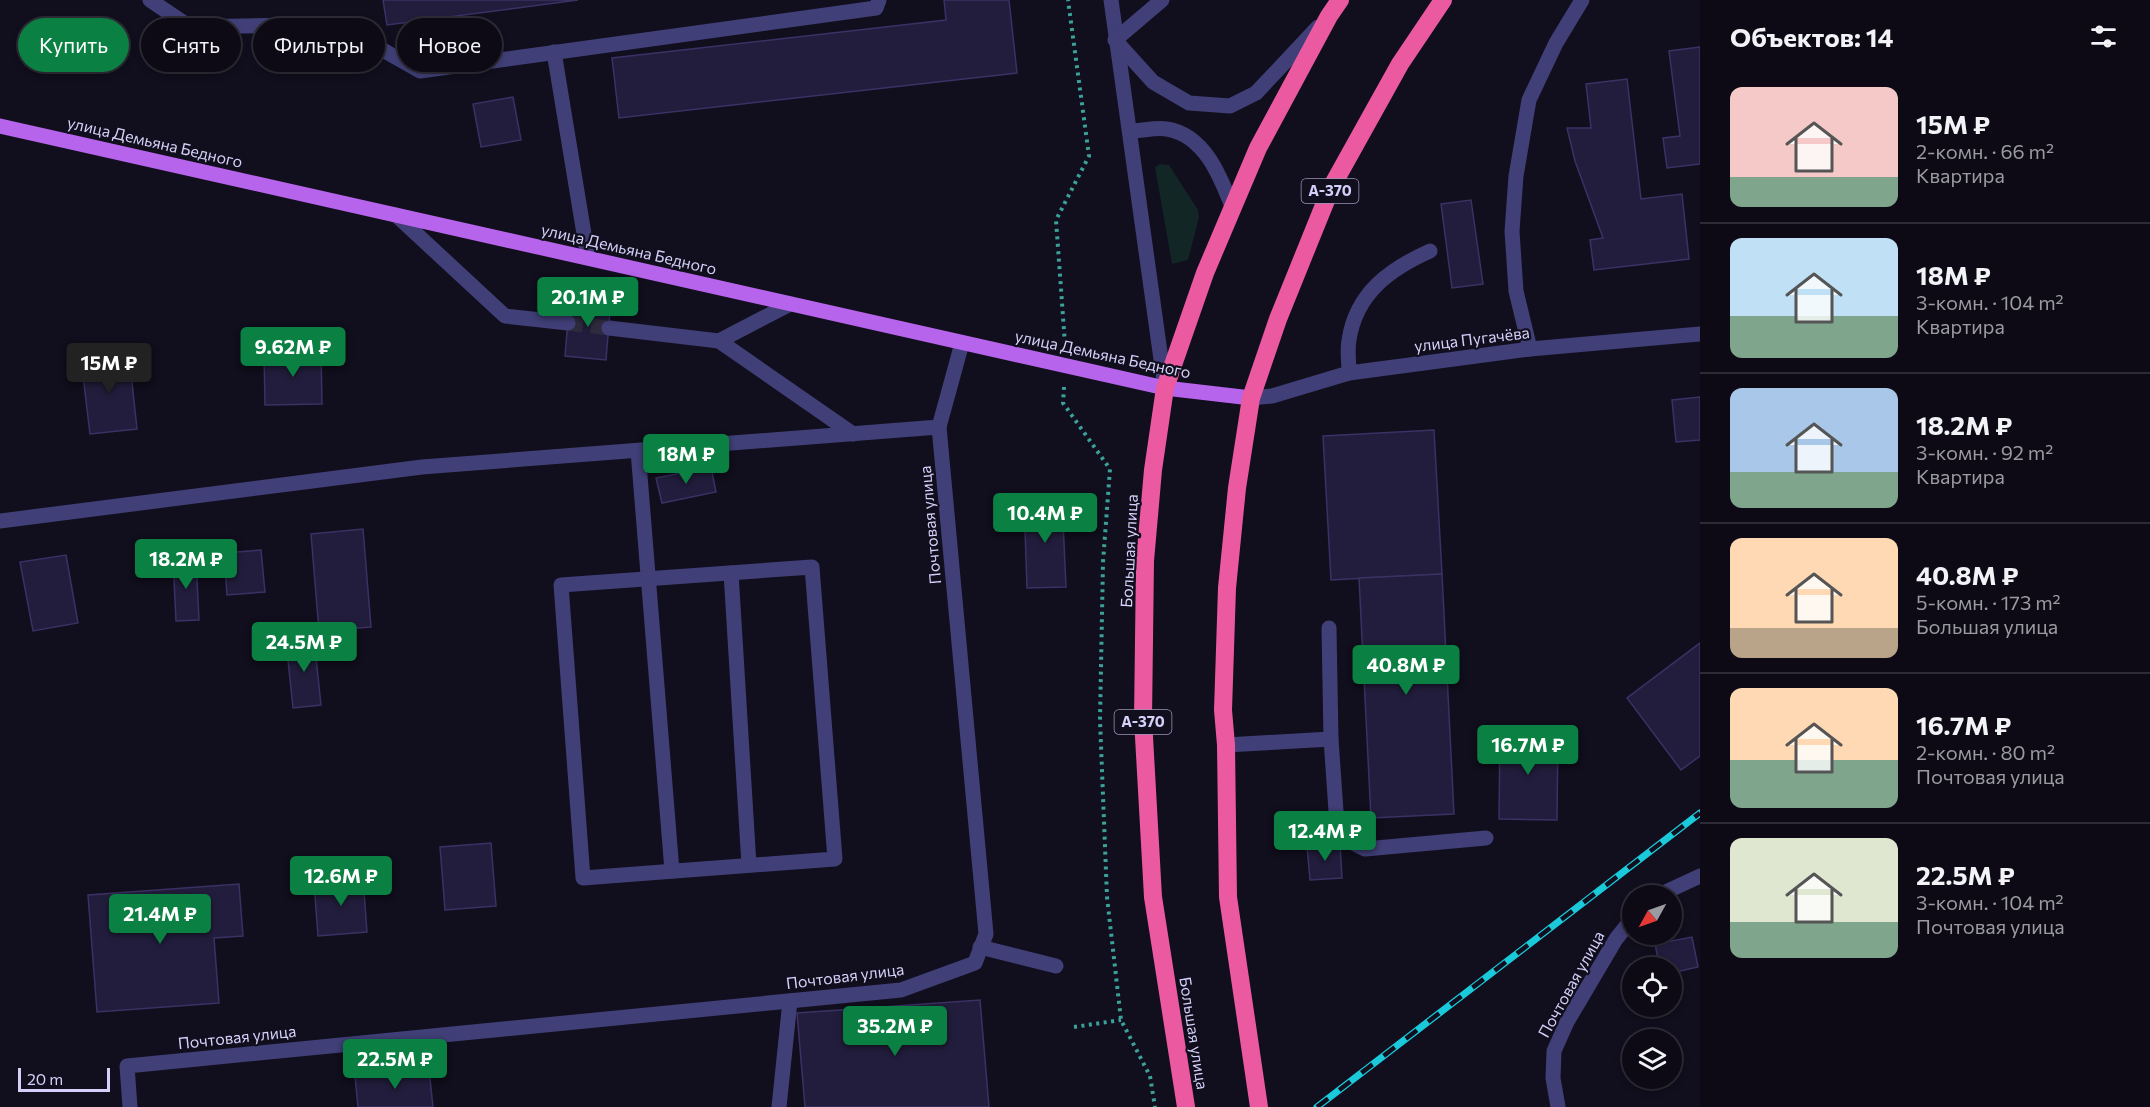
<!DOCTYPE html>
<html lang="ru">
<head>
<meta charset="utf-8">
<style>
  body { margin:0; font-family:Commissioner,sans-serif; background:#1b1823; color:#f1f3f6; height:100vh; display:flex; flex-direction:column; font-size:22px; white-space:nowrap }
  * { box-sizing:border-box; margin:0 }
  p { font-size:20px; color:#9a9aa1 }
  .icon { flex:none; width:33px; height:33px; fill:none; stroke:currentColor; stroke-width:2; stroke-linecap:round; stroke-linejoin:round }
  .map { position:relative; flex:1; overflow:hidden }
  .panel { display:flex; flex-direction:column; background:#0d0a16; width:450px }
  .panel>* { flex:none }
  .hud { position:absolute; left:18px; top:18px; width:570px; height:54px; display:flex; gap:12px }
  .needle { width:39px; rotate:230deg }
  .buttons { position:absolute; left:1622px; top:885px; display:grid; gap:12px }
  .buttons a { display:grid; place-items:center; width:60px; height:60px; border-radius:50%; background:#0d0a16; box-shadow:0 3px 9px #0003,0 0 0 2px #2d2b35; font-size:30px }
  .scale { position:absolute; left:18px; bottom:15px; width:92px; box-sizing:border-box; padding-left:6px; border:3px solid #d4d0f9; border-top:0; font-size:16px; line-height:21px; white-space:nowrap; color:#d4d0f9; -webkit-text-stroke:4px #110e1d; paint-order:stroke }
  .price { position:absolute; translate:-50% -51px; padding:0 14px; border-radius:6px; background:#0b8043; color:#fff; font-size:20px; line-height:39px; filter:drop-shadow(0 2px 3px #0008) }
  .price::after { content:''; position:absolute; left:50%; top:36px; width:18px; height:14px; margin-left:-9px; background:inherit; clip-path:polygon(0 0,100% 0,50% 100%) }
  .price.selected { background:#222; color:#fff }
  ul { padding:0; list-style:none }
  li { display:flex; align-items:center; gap:18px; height:150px; padding:0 30px }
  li+li { border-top:2px solid #2d2b35 }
  li span { display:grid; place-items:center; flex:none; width:168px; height:120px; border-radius:12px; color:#555 }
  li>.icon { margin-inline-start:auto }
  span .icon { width:72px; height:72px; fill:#fffc; stroke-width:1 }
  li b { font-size:26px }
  h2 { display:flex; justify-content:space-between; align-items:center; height:72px; padding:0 30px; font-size:26px }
  .chip { padding:0 21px; border-radius:27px; background:#0d0a16; box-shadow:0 3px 9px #0003,0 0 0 2px #2d2b35; font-size:21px; line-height:54px }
  .chip.selected { background:#0b8043; color:#fff }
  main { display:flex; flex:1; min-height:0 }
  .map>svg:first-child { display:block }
  .green { fill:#122625 }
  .building { fill:#221d3c; stroke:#3b3165; stroke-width:1.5 }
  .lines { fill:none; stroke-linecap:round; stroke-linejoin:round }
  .minor-tunnel { stroke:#2e2b3e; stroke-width:15; stroke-dasharray:15 8; stroke-linecap:butt }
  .path { stroke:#3ba29a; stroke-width:4; stroke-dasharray:3 4.5; stroke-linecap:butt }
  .minor { stroke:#403f77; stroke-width:15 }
  .major { stroke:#b764ec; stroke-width:15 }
  .highway { stroke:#eb59a1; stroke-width:18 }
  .rail-casing { stroke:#1acadb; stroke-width:7 }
  .rail { stroke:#110e1d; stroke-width:4.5; stroke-dasharray:14; stroke-linecap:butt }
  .labels { text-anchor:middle; stroke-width:4.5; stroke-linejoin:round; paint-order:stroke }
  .shield { fill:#110e1d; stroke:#9a96b7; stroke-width:1.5 }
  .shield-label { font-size:15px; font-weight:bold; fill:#d4d0f9 }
  .street-label { font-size:16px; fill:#d4d0f9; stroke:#110e1d }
</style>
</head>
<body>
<main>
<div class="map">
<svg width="1700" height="1107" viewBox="0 0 1700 1107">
  <rect width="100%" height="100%" fill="#110e1d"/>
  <!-- green -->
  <polygon class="green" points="1160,164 1169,165 1198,210 1199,217 1188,260 1172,264 1155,167"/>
  <!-- building -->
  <g class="building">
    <polygon points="383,0 578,0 387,25"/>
    <polygon points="944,0 1009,0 1017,73 619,118 612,58 946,20"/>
    <polygon points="1700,47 1700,164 1667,168 1663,138 1680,136 1669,51"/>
    <polygon points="1627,79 1641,199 1682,194 1689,259 1594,270 1590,240 1603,238 1575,161 1567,128 1591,128 1586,84"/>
    <polygon points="513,97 521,140 481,147 473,104"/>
    <polygon points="1471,200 1483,284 1452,288 1441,204"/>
    <polygon points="570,295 611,299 606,360 565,356"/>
    <polygon points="264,352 321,352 322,404 265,405"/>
    <polygon points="129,354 137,429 90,434 81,359"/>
    <polygon points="1700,397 1700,440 1676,442 1672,400"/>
    <polygon points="1434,430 1442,574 1331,580 1323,436"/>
    <polygon points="711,467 716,492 662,503 656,478"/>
    <polygon points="1062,499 1066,587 1027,588 1024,500"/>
    <polygon points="363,529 371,627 319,631 311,534"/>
    <polygon points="261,550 265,592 227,595 224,553"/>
    <polygon points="66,555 78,623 33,631 20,562"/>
    <polygon points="196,558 199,620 176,621 173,559"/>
    <polygon points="1442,574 1454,814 1371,818 1359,578"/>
    <polygon points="314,638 321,705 293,708 286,641"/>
    <polygon points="1700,643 1700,756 1681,770 1627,698"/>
    <polygon points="1500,731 1558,732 1557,820 1499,819"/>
    <polygon points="491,843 496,906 445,910 440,847"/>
    <polygon points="1340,844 1342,878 1310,880 1307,846"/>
    <polygon points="363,878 367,932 318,936 314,883"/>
    <polygon points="239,884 243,936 214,938 219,1003 97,1012 88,895"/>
    <polygon points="1692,937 1698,967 1671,973 1671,968 1660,968 1655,944"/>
    <polygon points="980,1000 989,1107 805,1107 797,1013"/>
    <polygon points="429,1069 433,1107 358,1107 355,1076"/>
  </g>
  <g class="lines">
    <!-- minor-tunnel -->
    <polyline class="minor-tunnel" points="568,323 609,328"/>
    <!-- path -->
    <g class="path">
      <polyline points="1065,344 1056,220 1089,156 1068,0"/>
      <polyline points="1064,387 1063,403 1110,469 1103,562 1100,720 1107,897 1121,1020 1150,1076 1155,1107"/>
      <polyline points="1074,1027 1121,1020"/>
    </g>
    <!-- minor -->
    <g class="minor">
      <polyline points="150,0 190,27 337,24 420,71 876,8 879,0"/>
      <polyline points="1111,0 1165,388"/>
      <polyline points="1162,0 1115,40 1153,82 1189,103 1230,106 1256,93 1318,27"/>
      <polyline points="554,52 588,258"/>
      <path d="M1130,131c12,0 26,-4 37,-2 38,6 54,49 66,80"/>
      <polyline points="396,215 505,316 568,323"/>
      <polyline points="609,328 719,341 790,304"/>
      <polyline points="719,341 853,434"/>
      <polyline points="1530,349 1516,291 1512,231 1516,176 1529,100 1556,43 1582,0"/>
      <path d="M1349,373c0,-11 -2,-23 0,-33 7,-47 41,-71 81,-89"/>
      <polyline points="1251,398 1272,396 1349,373 1530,349 1700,334"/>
      <polyline points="638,451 672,871"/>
      <polyline points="0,521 422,467 939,427"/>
      <polygon points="812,567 835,859 583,878 561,585"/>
      <polyline points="731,573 749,865"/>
      <polyline points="1329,628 1331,739 1336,811 1342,831 1353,843 1365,849 1486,838"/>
      <polyline points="1226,745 1331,739"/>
      <polyline points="1657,896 1700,876"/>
      <polyline points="980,947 1056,966"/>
      <polyline points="130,1107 127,1066 901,990 975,963 986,934 939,427 962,343"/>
      <polyline points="779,1107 790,1001"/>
      <polyline points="1558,1107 1553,1078 1554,1051 1567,1022 1616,939 1632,919"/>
    </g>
    <!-- major -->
    <polyline class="major" points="0,126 1165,388 1251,398"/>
    <!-- highway -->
    <g class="highway">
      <polyline points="1186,1107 1153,897 1143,719 1145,561 1153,470 1165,388 1205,273 1258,148 1329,16 1340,0"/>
      <polyline points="1259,1107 1228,897 1226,745 1223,710 1227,588 1237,488 1251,398 1278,319 1331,188 1400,64 1443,0"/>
    </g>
    <!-- rail casing -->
    <g class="rail-casing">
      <polyline id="rail" points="1317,1107 1700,813"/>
    </g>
    <!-- rail -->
    <use href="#rail" class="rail"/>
  </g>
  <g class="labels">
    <!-- shield labels -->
    <g class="shield">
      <rect x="1301.5" y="179" width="57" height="24" rx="4.5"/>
      <rect x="1114.5" y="710" width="57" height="24" rx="4.5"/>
    </g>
    <g class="shield-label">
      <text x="1330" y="196">А-370</text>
      <text x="1143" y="727">А-370</text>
    </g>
    <!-- street labels -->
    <g class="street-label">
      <text transform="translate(155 142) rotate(13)" y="6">улица Демьяна Бедного</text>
      <text transform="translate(629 249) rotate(13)" y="6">улица Демьяна Бедного</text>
      <text transform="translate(1472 339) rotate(-7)" y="6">улица Пугачёва</text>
      <text transform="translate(1103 354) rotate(12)" y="6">улица Демьяна Бедного</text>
      <text transform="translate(930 525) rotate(-95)" y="6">Почтовая улица</text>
      <text transform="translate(1129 551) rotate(-87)" y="6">Большая улица</text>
      <text transform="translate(845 976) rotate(-7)" y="6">Почтовая улица</text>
      <text transform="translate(1571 984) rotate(-61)" y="6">Почтовая улица</text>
      <text transform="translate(1194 1033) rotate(81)" y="6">Большая улица</text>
      <text transform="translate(237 1037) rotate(-6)" y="6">Почтовая улица</text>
    </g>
  </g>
</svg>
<div class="buttons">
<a><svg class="needle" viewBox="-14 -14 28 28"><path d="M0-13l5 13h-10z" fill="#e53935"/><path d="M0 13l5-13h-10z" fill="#9a9aa1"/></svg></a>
<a><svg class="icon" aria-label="locate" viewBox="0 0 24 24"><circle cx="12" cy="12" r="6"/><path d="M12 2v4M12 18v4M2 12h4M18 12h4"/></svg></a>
<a><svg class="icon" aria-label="layers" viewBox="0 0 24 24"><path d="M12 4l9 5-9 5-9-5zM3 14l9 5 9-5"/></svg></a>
</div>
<div class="scale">20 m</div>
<b class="price" style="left:588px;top:328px">20.1M ₽</b>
<b class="price" style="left:293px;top:378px">9.62M ₽</b>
<b class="price selected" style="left:109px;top:394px">15M ₽</b>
<b class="price" style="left:686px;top:485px">18M ₽</b>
<b class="price" style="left:1045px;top:544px">10.4M ₽</b>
<b class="price" style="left:186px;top:590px">18.2M ₽</b>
<b class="price" style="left:304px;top:673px">24.5M ₽</b>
<b class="price" style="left:1406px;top:696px">40.8M ₽</b>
<b class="price" style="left:1528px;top:776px">16.7M ₽</b>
<b class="price" style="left:1325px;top:862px">12.4M ₽</b>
<b class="price" style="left:341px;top:907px">12.6M ₽</b>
<b class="price" style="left:160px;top:945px">21.4M ₽</b>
<b class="price" style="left:895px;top:1057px">35.2M ₽</b>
<b class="price" style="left:395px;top:1090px">22.5M ₽</b>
<div class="hud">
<a class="chip selected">Купить</a>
<a class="chip">Снять</a>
<a class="chip">Фильтры</a>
<a class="chip">Новое</a>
</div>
</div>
<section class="panel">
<h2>Объектов: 14<svg class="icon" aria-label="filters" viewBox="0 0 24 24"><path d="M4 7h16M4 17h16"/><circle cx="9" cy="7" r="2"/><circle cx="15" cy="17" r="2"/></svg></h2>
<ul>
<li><span style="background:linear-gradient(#f6c9c9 75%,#7fa58c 0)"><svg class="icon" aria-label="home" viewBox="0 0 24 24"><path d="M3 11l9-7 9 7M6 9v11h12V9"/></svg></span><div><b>15M ₽</b><p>2-комн. · 66 m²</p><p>Квартира</p></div></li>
<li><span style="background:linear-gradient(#bfe0f5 65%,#7fa58c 0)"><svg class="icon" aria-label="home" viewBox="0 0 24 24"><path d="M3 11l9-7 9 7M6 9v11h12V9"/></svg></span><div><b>18M ₽</b><p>3-комн. · 104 m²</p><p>Квартира</p></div></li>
<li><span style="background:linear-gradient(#a9c7e8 70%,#7fa58c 0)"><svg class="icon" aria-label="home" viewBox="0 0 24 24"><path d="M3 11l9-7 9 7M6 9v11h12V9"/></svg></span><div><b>18.2M ₽</b><p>3-комн. · 92 m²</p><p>Квартира</p></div></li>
<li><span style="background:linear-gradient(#ffd9b3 75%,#b9a48a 0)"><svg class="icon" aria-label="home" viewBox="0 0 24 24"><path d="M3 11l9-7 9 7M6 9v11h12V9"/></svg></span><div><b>40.8M ₽</b><p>5-комн. · 173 m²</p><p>Большая улица</p></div></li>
<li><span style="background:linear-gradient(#ffd9b3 60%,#7fa58c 0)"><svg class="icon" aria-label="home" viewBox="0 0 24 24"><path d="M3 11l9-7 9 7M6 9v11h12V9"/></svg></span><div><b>16.7M ₽</b><p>2-комн. · 80 m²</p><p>Почтовая улица</p></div></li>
<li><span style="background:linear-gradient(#dfe7d0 70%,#7fa58c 0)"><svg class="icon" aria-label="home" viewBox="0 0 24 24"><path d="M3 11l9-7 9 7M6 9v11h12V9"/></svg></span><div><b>22.5M ₽</b><p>3-комн. · 104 m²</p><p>Почтовая улица</p></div></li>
</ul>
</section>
</main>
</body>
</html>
